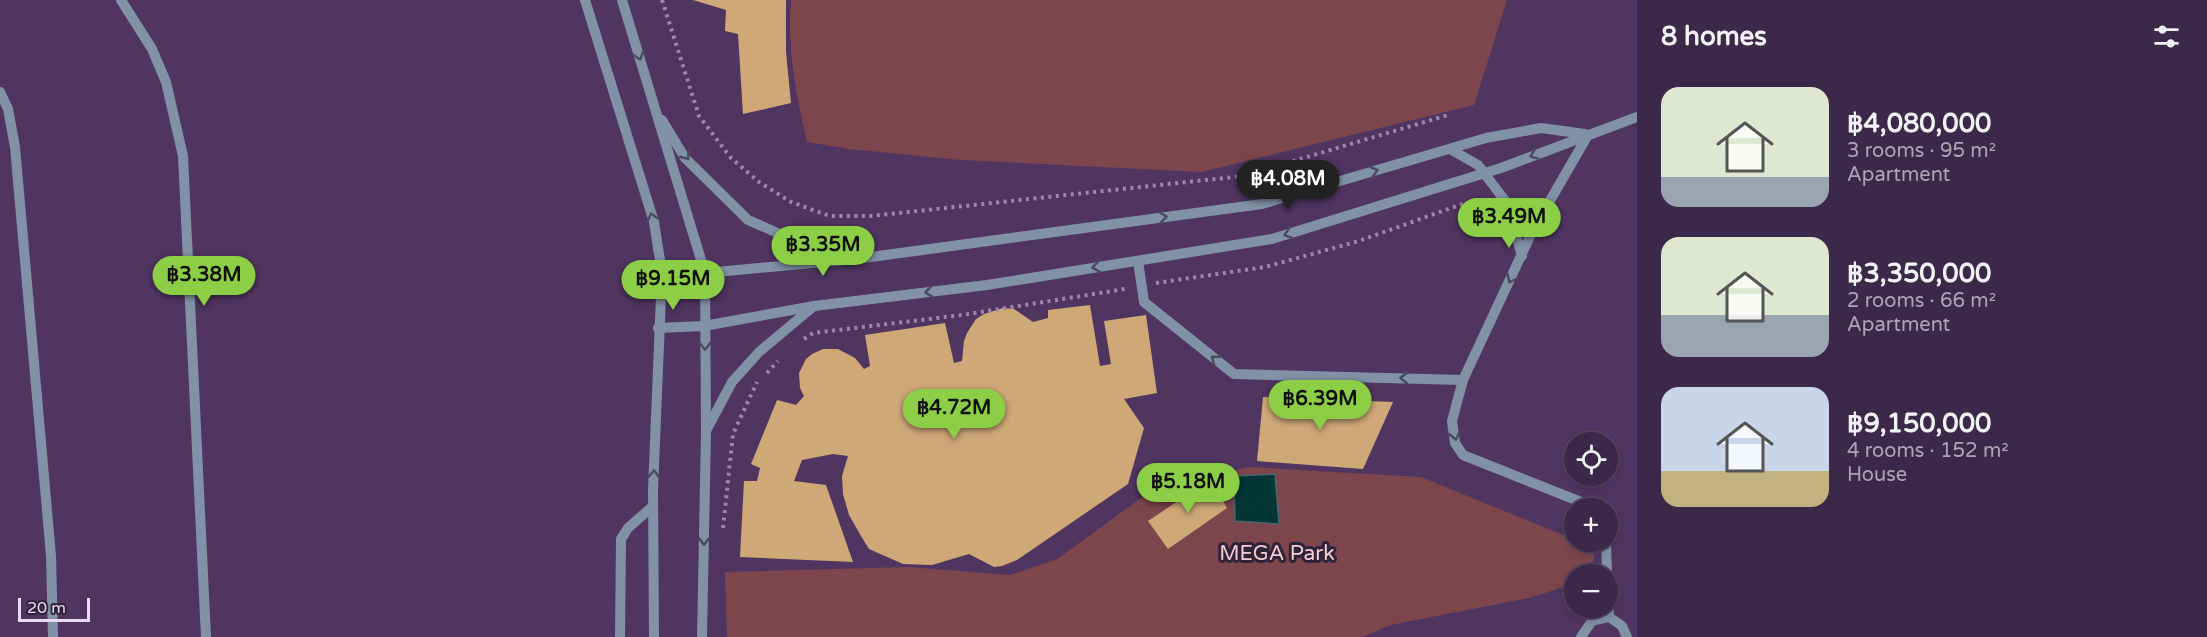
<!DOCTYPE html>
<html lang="en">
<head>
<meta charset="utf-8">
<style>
  body { margin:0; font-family:"Varela Round",sans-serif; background:#473453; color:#f1f3f6; height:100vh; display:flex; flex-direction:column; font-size:22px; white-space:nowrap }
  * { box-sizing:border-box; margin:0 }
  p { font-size:20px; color:#aca6b4 }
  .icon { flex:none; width:33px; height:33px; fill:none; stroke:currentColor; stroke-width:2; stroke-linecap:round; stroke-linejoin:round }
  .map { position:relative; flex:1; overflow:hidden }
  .sheet { display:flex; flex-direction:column; background:#3c2849; width:570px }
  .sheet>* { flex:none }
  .buttons { position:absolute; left:1564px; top:432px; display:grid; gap:12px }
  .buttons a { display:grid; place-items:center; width:54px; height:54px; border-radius:50%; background:#3c2849; box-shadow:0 3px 9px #0003,0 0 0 2px #554461; font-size:30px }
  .scale { position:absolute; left:18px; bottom:15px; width:72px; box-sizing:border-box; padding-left:6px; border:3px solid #eadbf5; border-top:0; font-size:16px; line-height:21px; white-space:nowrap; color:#eadbf5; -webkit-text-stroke:4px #2f2337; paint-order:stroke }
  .price { position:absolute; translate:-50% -51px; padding:0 14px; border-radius:21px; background:#8cce45; color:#111; font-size:20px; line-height:39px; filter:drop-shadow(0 2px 3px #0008) }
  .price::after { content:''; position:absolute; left:50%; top:36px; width:18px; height:14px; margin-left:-9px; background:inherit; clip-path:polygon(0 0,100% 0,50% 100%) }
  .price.current { background:#222; color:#fff }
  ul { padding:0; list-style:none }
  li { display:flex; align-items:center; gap:18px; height:150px; padding:0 24px }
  li span { display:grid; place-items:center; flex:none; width:168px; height:120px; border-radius:18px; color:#555 }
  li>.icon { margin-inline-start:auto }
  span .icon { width:72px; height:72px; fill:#fffc; stroke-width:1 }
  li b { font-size:26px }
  h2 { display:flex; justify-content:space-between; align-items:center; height:72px; padding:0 24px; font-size:26px }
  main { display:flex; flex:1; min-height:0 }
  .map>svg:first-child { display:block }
  .green { fill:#7d464d }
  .water { fill:#033634; stroke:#48686e; stroke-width:1.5 }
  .building { fill:#cfa878 }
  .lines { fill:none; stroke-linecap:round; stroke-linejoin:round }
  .path { stroke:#9d88ab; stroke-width:4; stroke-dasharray:3 4.5; stroke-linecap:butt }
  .minor { stroke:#8192a6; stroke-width:10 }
  .oneway { stroke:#4c4a5e }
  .labels { text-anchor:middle; stroke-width:6; stroke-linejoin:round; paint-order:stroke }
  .park-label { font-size:21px; fill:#f5cdd1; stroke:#2f2337 }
</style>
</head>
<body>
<main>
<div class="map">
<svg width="1637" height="637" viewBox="0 0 1637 637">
  <rect width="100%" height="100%" fill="#503561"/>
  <!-- green -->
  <g class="green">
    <path d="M791,0h716l-33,105 -273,67 -240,-12 -112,-11 -42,-7c-11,-47 -20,-94 -16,-142z"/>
    <polygon points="1249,467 1421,477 1595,548 1592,574 1575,574 1575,583 1533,597 1391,625 1362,637 727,637 725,572 908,567 1010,575 1057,559 1151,491"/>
  </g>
  <!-- water -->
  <polygon class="water" points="1275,474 1279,524 1235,521 1234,476"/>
  <!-- building -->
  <g class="building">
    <polygon points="693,0 786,0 786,52 791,103 743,114 738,34 725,31 726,10"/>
    <polygon points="1090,305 1100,366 1111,364 1104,321 1146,315 1157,393 1124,399 1144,428 1128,484 1017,560 1002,566 994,567 969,554 932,565 903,564 869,549 861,536 849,515 843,494 842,476 848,456 833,454 802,460 794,481 826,485 853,562 740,557 744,481 757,481 760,468 751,464 777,400 796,405 804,396 800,388 799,373 806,359 812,354 823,349 838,349 855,358 864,369 870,366 865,335 945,323 954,363 962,361 964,341 967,333 976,319 984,314 1003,308 1014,309 1033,322 1048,318 1048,310"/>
    <polygon points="1263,397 1393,402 1363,469 1257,461"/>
    <polygon points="1211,479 1227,508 1168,549 1148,521"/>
  </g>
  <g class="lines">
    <!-- path -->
    <g class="path">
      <polyline points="662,0 699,116 731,158 759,182 791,202 830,216 871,216 1243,176 1448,115"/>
      <polyline points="1156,283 1265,267 1359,241 1465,203"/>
      <polyline points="642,286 642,269"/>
      <polyline points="804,339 813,333 962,315 1125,289"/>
      <polyline points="767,373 778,361"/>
      <polyline points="723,528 733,434 757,382"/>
    </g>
    <!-- minor -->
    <g class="minor">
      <polyline points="121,0 152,49 166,82 183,156 206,637"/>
      <polyline points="585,0 654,222 662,273 653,489 654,637"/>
      <polyline points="622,0 705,273 706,431 702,637"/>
      <polyline points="0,92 8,109 15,147 51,556 53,637"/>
      <polyline points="662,120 685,158 748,220 805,245 848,257"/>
      <polyline points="1588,135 1533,230 1463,380 1452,421 1455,443 1463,455 1596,508"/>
      <polyline points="1450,149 1478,165 1506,202 1522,256"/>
      <polyline points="1138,261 1144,302 1234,374 1463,380"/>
      <polyline points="662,273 705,273 856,259 1262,204 1486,138 1541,128 1585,134"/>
      <polyline points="658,328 704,326 814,306 987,285 1272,239 1501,168 1637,117"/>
      <polyline points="706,431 732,382 759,352 814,306"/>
      <polyline points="1606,542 1607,574"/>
      <polyline points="1608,596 1609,617"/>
      <polyline points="620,637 621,539 628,528 653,506"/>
      <polyline points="1581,637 1592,621 1609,617 1622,626 1627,637"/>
    </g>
  </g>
  <!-- one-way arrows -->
  <defs><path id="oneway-chevron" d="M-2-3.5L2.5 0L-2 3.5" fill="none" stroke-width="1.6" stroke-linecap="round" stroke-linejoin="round" transform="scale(1.5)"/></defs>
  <g class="oneway">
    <use href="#oneway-chevron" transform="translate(639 56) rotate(73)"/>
    <use href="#oneway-chevron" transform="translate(1534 155) rotate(159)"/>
    <use href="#oneway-chevron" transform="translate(686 156) rotate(53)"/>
    <use href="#oneway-chevron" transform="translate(1374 171) rotate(-16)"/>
    <use href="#oneway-chevron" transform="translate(652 217) rotate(-105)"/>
    <use href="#oneway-chevron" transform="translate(1163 217) rotate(-8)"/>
    <use href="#oneway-chevron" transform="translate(1288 234) rotate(162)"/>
    <use href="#oneway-chevron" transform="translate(1096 267) rotate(171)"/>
    <use href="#oneway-chevron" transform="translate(1511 279) rotate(115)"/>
    <use href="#oneway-chevron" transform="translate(929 292) rotate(173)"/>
    <use href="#oneway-chevron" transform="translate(705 346) rotate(89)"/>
    <use href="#oneway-chevron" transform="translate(1215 359) rotate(-141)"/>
    <use href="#oneway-chevron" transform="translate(1404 378) rotate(-179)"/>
    <use href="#oneway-chevron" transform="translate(1455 436) rotate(77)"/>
    <use href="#oneway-chevron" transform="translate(654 474) rotate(-88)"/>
    <use href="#oneway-chevron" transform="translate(704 541) rotate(91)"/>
  </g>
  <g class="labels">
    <!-- park labels -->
    <g class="park-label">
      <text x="1277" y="560">MEGA Park</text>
    </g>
  </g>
</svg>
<div class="buttons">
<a><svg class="icon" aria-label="locate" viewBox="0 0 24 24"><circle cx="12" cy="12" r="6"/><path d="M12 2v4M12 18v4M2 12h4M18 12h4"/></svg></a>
<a>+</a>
<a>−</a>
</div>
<div class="scale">20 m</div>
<b class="price current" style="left:1288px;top:211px">฿4.08M</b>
<b class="price" style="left:1509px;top:249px">฿3.49M</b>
<b class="price" style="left:823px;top:277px">฿3.35M</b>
<b class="price" style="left:204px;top:307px">฿3.38M</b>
<b class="price" style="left:673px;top:311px">฿9.15M</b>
<b class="price" style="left:1320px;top:431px">฿6.39M</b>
<b class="price" style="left:954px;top:440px">฿4.72M</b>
<b class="price" style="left:1188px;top:514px">฿5.18M</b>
</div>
<section class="sheet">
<h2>8 homes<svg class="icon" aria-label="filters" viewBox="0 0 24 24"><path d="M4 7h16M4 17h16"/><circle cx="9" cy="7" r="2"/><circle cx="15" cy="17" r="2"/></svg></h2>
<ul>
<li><span style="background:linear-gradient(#dfe7d0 75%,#9aa5b1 0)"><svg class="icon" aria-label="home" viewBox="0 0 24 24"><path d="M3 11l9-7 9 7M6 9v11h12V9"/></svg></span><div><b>฿4,080,000</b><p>3 rooms · 95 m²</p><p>Apartment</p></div></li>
<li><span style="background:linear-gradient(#dfe7d0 65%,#9aa5b1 0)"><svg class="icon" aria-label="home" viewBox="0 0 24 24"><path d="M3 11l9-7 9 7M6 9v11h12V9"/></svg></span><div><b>฿3,350,000</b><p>2 rooms · 66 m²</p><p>Apartment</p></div></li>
<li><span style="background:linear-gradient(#c9d6e8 70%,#c2b280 0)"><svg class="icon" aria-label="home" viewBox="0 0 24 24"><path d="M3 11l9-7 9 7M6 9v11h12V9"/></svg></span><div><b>฿9,150,000</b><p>4 rooms · 152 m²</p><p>House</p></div></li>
</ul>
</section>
</main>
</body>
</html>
